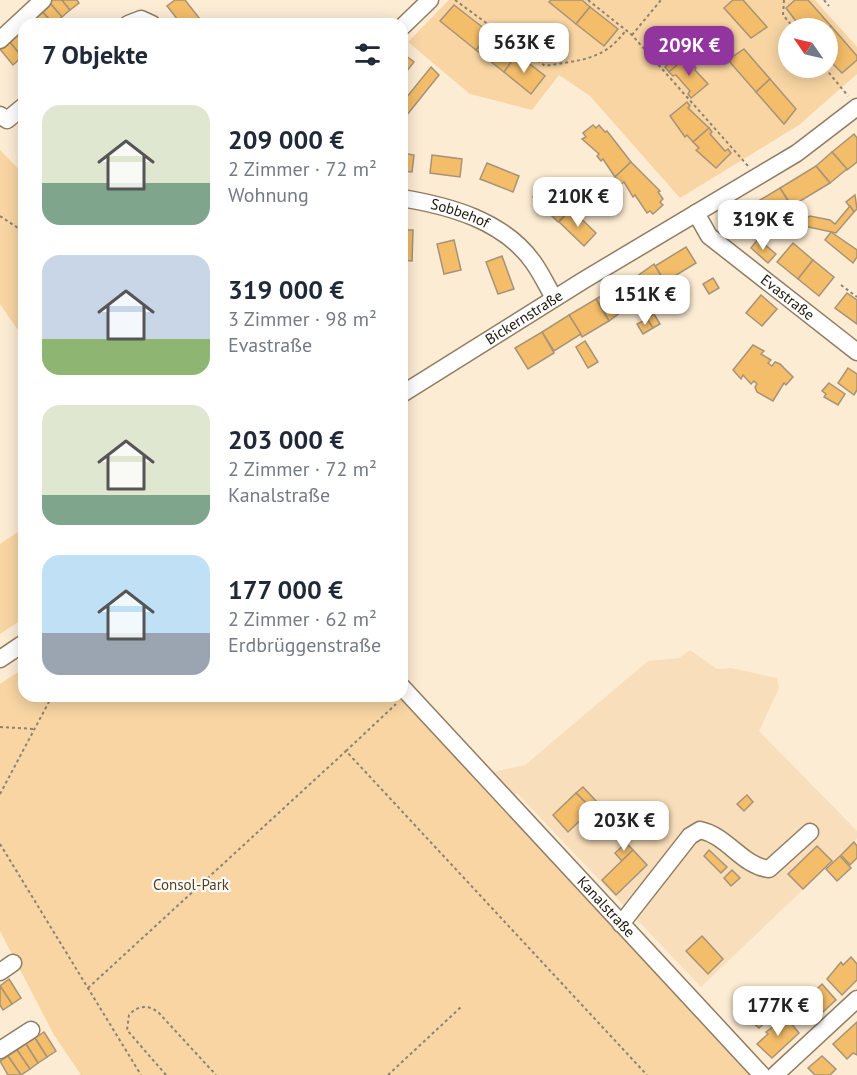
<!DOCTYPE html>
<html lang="de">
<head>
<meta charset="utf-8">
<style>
  body { margin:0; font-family:"PT Sans",sans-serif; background:#f2f2f3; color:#1f2937; height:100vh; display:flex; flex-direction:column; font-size:22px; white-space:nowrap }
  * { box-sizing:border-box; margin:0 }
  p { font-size:20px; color:#747a83 }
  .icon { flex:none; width:33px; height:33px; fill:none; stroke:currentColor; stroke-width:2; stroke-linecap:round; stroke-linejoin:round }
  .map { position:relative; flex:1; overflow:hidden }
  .drawer { position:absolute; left:18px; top:18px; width:390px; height:684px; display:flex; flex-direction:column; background:#fff; border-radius:18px; box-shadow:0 3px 15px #0003 }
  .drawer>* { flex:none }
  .needle { width:39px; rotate:304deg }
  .buttons { position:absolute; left:778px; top:18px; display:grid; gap:12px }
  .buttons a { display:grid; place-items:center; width:60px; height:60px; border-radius:50%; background:#fff; box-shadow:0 3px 15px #0003; font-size:30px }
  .price { position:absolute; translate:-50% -51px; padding:0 14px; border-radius:12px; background:#fff; color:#222; font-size:20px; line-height:39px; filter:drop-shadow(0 2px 3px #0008) }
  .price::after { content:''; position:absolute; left:50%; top:36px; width:18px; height:14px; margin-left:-9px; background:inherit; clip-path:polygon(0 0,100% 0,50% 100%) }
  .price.current { background:#93359f; color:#fff }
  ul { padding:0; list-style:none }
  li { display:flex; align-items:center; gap:18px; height:150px; padding:0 24px }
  li span { display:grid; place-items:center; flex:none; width:168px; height:120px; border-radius:18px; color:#555 }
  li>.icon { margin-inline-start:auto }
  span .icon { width:72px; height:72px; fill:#fffc; stroke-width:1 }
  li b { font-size:26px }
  h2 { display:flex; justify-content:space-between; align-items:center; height:72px; padding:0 24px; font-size:26px }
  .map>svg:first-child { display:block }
  .built { fill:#f8deba }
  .green { fill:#f8d5a3; fill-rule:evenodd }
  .building { fill:#f3bd6a; stroke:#a79377; stroke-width:1.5 }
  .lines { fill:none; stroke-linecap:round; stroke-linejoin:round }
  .minor-casing { stroke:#907d62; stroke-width:19 }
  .path { stroke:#8e8271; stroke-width:2; stroke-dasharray:3 3; stroke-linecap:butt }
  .minor { stroke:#fff; stroke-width:16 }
  .labels { text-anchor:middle; stroke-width:4.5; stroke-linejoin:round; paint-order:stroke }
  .street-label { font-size:15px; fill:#1e170c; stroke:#fcfcfc }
  .park-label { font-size:15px; fill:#553f1c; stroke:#fcfcfc }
</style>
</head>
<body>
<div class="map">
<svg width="857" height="1075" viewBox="0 0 857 1075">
  <rect width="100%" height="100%" fill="#fdecd4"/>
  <!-- built -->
  <polygon class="built" points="690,650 717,669 731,668 777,678 779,688 759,731 857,831 857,838 701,987 517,793 515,795 493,772 525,765 648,661 679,658"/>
  <!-- green -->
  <g class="green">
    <path d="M449,0h366l42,47v27l-58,51 -119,73 -90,-102 -31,-21 -27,35 -62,-16 -62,-52zM789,28h39v40h-39z"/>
    <polygon points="0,150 24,175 24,339 0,304"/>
    <polygon points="24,528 24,618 0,634 0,544"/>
    <polygon points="24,668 24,696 400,696 754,1075 81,1075 54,1035 0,931 0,684"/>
  </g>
  <!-- building -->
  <g class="building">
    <polygon points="51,0 62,0 70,10 62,17 49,2"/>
    <polygon points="62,0 77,0 79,3 70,10"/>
    <polygon points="175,0 185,0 200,19 193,24 181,24 167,6"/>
    <polygon points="551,0 582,0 590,7 576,24 549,2"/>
    <polygon points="733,0 743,0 767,27 751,38 724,8"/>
    <polygon points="795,0 808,0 831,26 828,29 801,28 786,8"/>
    <polygon points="49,2 62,17 54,24 40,9"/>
    <polygon points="454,5 490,33 476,50 440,21"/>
    <polygon points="590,7 618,29 604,46 576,24"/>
    <polygon points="40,9 53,24 38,24 32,16"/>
    <polygon points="831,26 857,56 857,60 842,73 828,59 828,29"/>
    <polygon points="662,32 675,48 677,46 685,58 669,72 665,67 667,65 653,49 650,51 647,46"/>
    <polygon points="490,33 517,54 504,72 476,50"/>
    <polygon points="17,34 24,42 22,57 9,41"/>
    <polygon points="9,41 22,57 13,65 0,49"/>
    <polygon points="744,49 770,79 756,92 728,60"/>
    <polygon points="517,54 545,76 531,94 504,72"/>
    <polygon points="405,55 414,62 402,77 402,59"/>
    <polygon points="685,58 696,68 695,70 708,84 691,98 688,94 690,91 676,75 673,76 669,72"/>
    <polygon points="431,67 439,75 402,121 402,103"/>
    <polygon points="770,79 796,109 784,124 756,92"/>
    <polygon points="687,102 690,106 688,108 709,128 693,142 687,135 685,137 670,116"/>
    <polygon points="593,125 596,128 599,125 605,132 607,131 631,162 615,177 603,159 601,161 597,156 599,154 582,139 586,137 583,133"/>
    <polygon points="709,128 712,132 710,134 725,151 728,149 731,153 716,168 696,150 699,148 693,142"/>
    <polygon points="854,134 857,138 857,162 847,170 832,152"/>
    <polygon points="832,152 847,169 830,183 816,166"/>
    <polygon points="402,153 414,155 412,172 402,171"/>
    <polygon points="432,155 462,159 460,177 430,173"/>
    <polygon points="631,162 660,191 658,192 663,199 660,202 663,205 653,214 650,211 647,213 635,195 633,197 624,182 621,184 615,177"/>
    <polygon points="487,163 519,176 513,192 480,179"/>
    <polygon points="816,166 830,183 792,206 780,188"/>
    <polygon points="545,185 571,209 558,222 533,197"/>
    <polygon points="780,188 793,209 775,221 773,218 766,222 755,203"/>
    <polygon points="855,195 857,209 854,212 846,202"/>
    <polygon points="755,203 766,221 740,237 729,219"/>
    <polygon points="850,206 854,212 836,233 804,226 801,221 810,216 830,220 835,224"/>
    <polygon points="571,209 596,233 584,246 559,222"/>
    <polygon points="402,230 413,230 412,261 402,260"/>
    <polygon points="831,232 857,250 857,257 853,263 825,240"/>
    <polygon points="758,239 776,254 768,263 751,248"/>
    <polygon points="454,240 461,270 444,274 437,244"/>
    <polygon points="793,243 813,260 798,279 777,262"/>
    <polygon points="686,247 696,263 665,282 655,266"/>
    <polygon points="502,256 514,289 498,294 486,262"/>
    <polygon points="813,260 834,277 819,296 798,279"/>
    <polygon points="654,264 672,294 651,307 636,286 641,284 636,277"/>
    <polygon points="713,278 719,288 709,294 703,284"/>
    <polygon points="619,285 633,308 626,312 624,310 609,321 596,299"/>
    <polygon points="847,293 857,300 857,324 835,308"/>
    <polygon points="761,295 777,309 762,326 746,313"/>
    <polygon points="596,299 609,321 582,337 569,315"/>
    <polygon points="654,314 660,324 653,328 647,319"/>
    <polygon points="569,315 581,334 554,351 542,332"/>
    <polygon points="647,319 653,328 643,334 637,324"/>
    <polygon points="542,332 554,353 528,369 515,348"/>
    <polygon points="585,341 598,362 588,368 576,347"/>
    <polygon points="753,345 764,351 761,354 771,360 768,363 772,366 775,362 780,364 793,377 786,385 784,383 773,401 757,392 755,387 757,384 754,381 751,384 743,375 741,379 733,370"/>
    <polygon points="848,368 857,374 857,390 854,395 838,383"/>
    <polygon points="829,383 845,394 838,405 824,397 826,394 822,391"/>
    <polygon points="583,787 597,802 591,808 576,793"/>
    <polygon points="576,793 592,809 568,832 553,815"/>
    <polygon points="747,795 753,802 744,811 737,804"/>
    <polygon points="854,842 857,846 857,858 850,865 841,855"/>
    <polygon points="626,843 633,850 622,861 615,853"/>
    <polygon points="817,846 832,861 803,889 788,874"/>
    <polygon points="633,850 647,865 616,895 602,880"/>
    <polygon points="709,850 727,867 721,873 704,856"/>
    <polygon points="840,856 851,868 837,881 826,869"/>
    <polygon points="732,870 740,878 731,886 724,878"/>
    <polygon points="702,936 723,959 708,974 686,951"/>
    <polygon points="851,957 857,964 857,980 842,995 827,979 841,962 843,965"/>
    <polygon points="9,979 21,998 12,1004 0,986"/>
    <polygon points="822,984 836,1000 813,1021 799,1006 814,988 816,990"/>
    <polygon points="0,986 12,1004 3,1010 0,1005"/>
    <polygon points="767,1010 772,1016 759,1028 753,1023"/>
    <polygon points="786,1017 799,1033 772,1058 757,1044 768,1034 766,1032"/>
    <polygon points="857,1022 857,1055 853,1053 847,1059 833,1044"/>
    <polygon points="44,1032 56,1051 47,1057 35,1038"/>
    <polygon points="35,1038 47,1057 38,1063 26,1044"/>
    <polygon points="26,1044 38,1063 30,1069 17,1050"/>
    <polygon points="17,1050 30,1069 21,1075 8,1056"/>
    <polygon points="8,1056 21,1075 8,1075 0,1061"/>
    <polygon points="822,1056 836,1069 830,1075 815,1075 808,1068"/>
  </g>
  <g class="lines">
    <!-- minor casing -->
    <g class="minor-casing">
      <g id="minor">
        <polyline points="128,24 141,19 152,24"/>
        <polyline points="402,27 430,0"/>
        <polyline points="0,40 43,0"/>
        <polyline points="0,115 7,120 24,106"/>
        <path id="s1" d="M402,198c47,8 101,22 131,64 8,11 14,24 21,36"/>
        <path id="s2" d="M696,213l13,23 148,116"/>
        <path id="s3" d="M402,394l182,-114 213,-127 60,-46"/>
        <polyline points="0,659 24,643"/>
        <path id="s4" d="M402,687l360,388"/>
        <path d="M621,924l69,-88 10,-6c28,6 42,36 69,39l41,-37"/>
        <polyline points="0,972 13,963"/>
        <polyline points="0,1050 31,1030"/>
        <polyline points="775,1075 857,999"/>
      </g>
    </g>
    <!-- path -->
    <g class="path">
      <path d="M455,0l90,66c34,-6 59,-5 81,-36"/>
      <polyline points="588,0 632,35 748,166"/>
      <polyline points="784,0 783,15 794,28"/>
      <polyline points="824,0 829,6"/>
      <polyline points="632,35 661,0"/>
      <polyline points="825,68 848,96"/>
      <polyline points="0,216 24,232"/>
      <polyline points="841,285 857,297"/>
      <polyline points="0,727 35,729"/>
      <polyline points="346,751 396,704"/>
      <polyline points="0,794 52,696"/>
      <polyline points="0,844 141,1075"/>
      <polyline points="88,988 346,751 647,1075"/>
      <path d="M166,1075l-39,-45 2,-15c8,-9 18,-11 29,-3l58,63"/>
      <polyline points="388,1075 461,1007"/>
    </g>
    <!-- minor -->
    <use href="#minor" class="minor"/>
  </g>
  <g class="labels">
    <!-- street labels -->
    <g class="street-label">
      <text dy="5" stroke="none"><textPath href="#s1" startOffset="60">Sobbehof</textPath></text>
      <text dy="5" stroke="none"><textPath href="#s2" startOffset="126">Evastraße</textPath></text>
      <text dy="5" stroke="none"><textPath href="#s3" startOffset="144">Bickernstraße</textPath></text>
      <text dy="5" stroke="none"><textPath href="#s4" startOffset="300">Kanalstraße</textPath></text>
    </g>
    <!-- park labels -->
    <g class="park-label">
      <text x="191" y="890">Consol-Park</text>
    </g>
  </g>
</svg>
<div class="buttons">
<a><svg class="needle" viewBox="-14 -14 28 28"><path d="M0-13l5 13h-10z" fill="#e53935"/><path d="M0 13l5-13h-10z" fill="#747a83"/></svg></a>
</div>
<b class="price" style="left:524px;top:74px">563K €</b>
<b class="price current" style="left:689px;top:77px">209K €</b>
<b class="price" style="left:578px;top:228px">210K €</b>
<b class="price" style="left:763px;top:251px">319K €</b>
<b class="price" style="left:645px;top:326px">151K €</b>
<b class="price" style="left:624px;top:852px">203K €</b>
<b class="price" style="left:778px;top:1037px">177K €</b>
<section class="drawer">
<h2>7 Objekte<svg class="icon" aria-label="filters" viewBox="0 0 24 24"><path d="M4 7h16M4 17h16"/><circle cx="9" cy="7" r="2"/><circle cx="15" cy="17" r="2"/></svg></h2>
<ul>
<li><span style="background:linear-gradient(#dfe7d0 65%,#7fa58c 0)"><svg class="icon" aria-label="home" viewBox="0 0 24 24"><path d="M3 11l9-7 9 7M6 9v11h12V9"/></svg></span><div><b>209 000 €</b><p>2 Zimmer · 72 m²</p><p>Wohnung</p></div></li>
<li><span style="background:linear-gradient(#c9d6e8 70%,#8fb573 0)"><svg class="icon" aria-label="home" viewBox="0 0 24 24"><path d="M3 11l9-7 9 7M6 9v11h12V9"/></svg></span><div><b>319 000 €</b><p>3 Zimmer · 98 m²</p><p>Evastraße</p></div></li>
<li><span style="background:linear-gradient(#dfe7d0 75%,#7fa58c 0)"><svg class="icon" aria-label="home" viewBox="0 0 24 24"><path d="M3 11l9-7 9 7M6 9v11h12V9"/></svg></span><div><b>203 000 €</b><p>2 Zimmer · 72 m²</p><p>Kanalstraße</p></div></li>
<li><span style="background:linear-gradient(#bfe0f5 65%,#9aa5b1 0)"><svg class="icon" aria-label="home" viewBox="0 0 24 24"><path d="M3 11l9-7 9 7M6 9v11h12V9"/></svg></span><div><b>177 000 €</b><p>2 Zimmer · 62 m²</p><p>Erdbrüggenstraße</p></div></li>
</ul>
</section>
</div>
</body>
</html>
